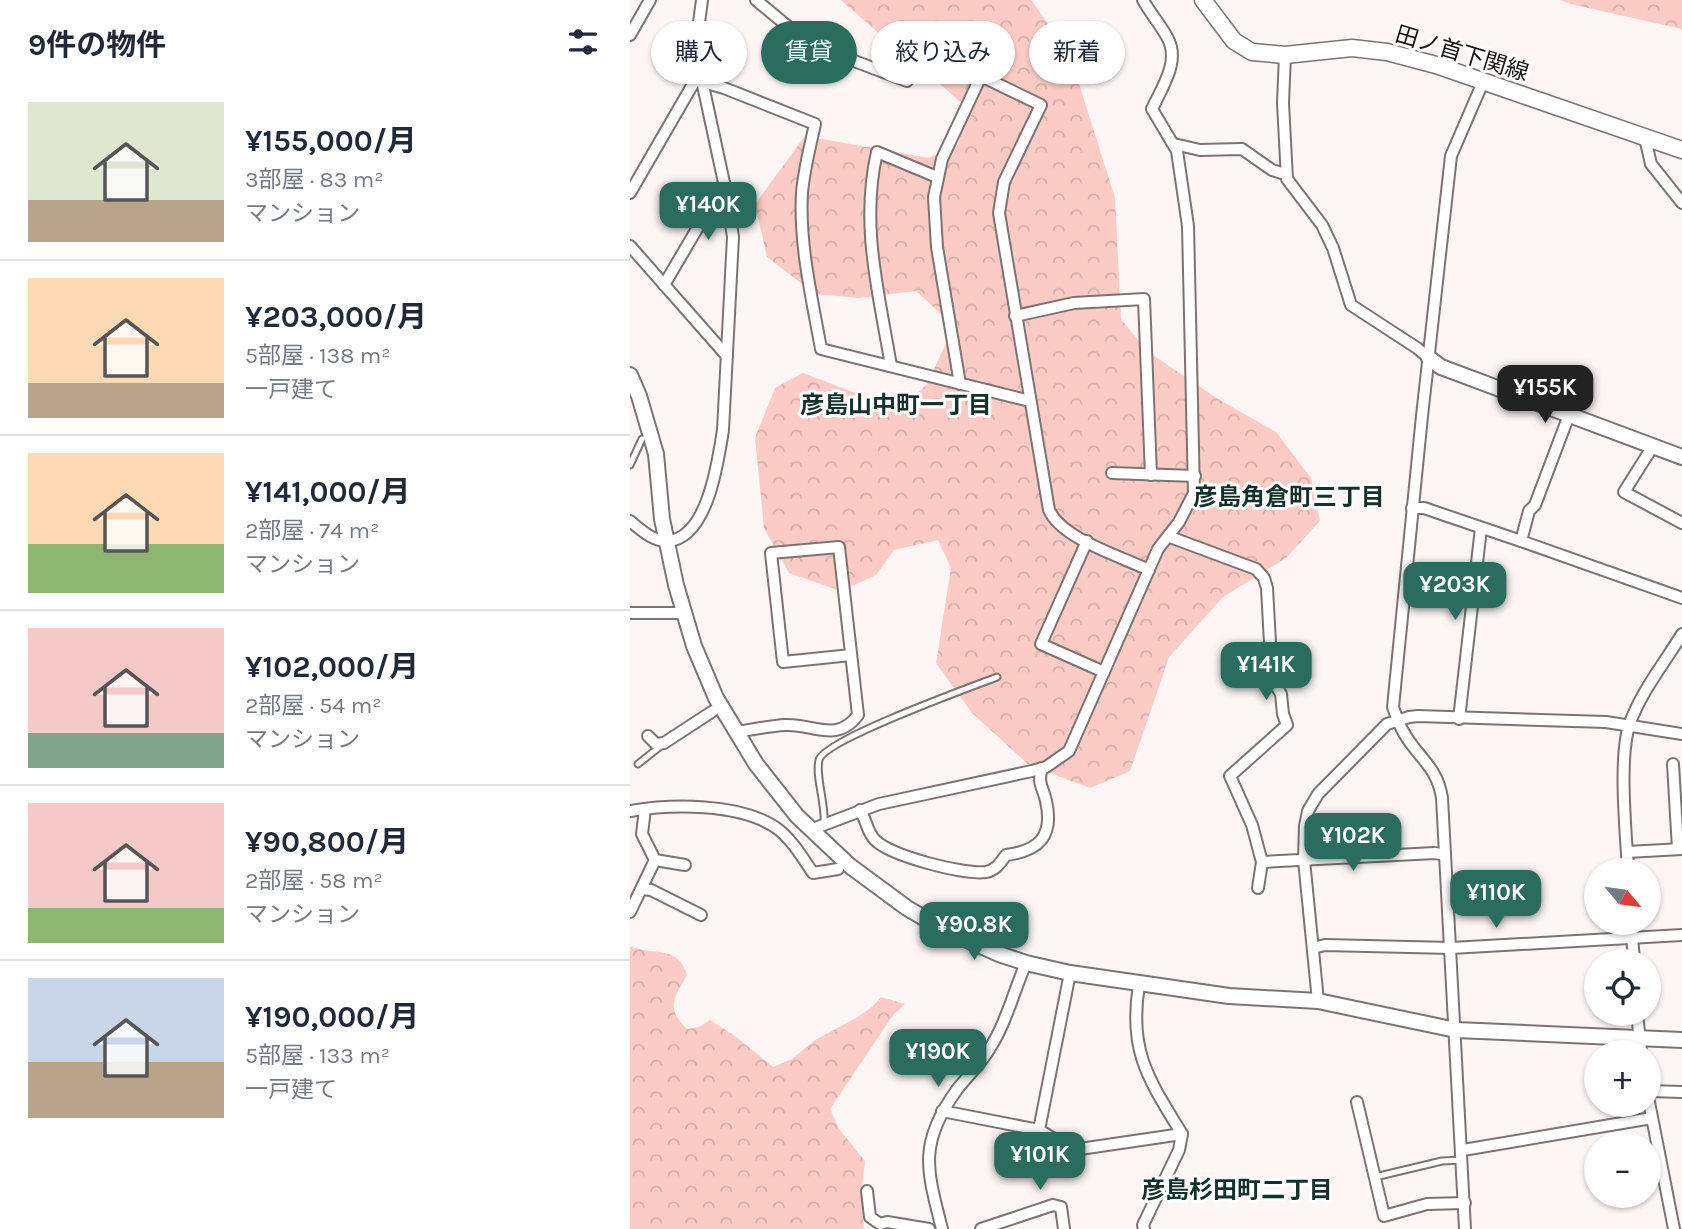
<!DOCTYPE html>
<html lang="ja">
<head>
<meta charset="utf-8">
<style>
  body { margin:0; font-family:Karla,"Noto Sans JP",sans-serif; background:#f6f6f7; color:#1f2937; height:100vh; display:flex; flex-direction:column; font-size:26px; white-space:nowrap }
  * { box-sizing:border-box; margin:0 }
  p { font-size:23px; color:#747a83 }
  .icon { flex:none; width:38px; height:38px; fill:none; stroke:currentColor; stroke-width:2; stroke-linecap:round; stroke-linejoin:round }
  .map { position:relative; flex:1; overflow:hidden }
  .drawer { display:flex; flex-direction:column; background:#fff; width:630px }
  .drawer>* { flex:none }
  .guide { position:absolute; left:21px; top:21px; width:665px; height:63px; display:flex; gap:14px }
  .needle { width:46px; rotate:119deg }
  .fabs { position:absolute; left:954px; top:858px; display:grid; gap:14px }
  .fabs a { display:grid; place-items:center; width:77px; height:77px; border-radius:50%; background:#fff; box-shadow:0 2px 5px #0004; font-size:35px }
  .price { position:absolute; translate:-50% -60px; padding:0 16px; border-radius:14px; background:#2a6c5d; color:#fff; font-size:23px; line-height:46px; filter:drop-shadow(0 2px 4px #0008) }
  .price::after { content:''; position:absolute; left:50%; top:42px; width:21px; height:16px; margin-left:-10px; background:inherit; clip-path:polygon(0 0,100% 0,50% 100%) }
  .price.current { background:#222; color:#fff }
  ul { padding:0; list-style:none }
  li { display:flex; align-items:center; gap:21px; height:175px; padding:0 28px }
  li+li { border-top:2px solid #e0e1e3 }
  li span { display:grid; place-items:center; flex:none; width:196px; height:140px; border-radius:0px; color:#555 }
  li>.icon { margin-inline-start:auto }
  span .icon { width:84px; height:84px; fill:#fffc; stroke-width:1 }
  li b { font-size:30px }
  h2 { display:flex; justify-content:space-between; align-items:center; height:84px; padding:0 28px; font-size:30px }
  .tag { padding:0 24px; border-radius:32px; background:#fff; box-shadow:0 2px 5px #0004; font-size:24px; line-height:63px }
  .tag.current { background:#2a6c5d; color:#fff }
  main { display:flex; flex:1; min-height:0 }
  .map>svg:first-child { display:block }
  .forest { fill:url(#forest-crowns) }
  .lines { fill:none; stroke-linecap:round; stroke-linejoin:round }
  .service-casing { stroke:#7a7473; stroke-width:9 }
  .minor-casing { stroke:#7a7473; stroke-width:14 }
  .tertiary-casing { stroke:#7a7473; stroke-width:18 }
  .secondary-casing { stroke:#7a7473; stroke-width:19 }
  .service { stroke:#fff; stroke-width:5 }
  .minor { stroke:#fff; stroke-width:10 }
  .tertiary { stroke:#fff; stroke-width:14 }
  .secondary { stroke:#fff; stroke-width:16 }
  .labels { text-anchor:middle; stroke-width:6; stroke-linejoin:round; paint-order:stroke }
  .street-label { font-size:23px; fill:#161413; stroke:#fff }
  .neighbourhood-label { font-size:24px; font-weight:bold; fill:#113129; stroke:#fff }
</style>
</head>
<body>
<main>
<section class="drawer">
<h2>9件の物件<svg class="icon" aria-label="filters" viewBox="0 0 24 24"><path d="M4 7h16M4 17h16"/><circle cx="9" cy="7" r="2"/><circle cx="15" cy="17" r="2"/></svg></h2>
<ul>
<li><span style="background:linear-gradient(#dfe7d0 70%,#b9a48a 0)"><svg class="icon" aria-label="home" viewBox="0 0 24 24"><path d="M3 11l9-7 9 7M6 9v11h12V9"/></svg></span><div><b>¥155,000/月</b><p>3部屋 · 83 m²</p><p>マンション</p></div></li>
<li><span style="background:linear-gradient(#ffd9b3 75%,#b9a48a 0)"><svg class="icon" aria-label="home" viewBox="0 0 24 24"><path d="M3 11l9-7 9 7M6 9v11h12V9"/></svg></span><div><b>¥203,000/月</b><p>5部屋 · 138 m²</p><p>一戸建て</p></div></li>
<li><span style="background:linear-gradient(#ffd9b3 65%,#8fb573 0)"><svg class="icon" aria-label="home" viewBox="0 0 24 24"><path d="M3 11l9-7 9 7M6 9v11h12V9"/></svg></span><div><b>¥141,000/月</b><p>2部屋 · 74 m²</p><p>マンション</p></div></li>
<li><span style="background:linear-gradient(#f6c9c9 75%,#7fa58c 0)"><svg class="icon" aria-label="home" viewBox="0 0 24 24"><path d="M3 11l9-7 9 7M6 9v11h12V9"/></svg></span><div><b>¥102,000/月</b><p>2部屋 · 54 m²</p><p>マンション</p></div></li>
<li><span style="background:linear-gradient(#f6c9c9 75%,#8fb573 0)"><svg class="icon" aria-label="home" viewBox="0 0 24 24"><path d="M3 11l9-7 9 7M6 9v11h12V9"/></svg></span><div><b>¥90,800/月</b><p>2部屋 · 58 m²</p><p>マンション</p></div></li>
<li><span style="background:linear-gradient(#c9d6e8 60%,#b9a48a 0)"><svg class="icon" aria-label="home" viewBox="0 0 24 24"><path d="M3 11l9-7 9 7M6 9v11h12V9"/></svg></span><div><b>¥190,000/月</b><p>5部屋 · 133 m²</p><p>一戸建て</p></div></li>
</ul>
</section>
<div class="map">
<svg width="1052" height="1229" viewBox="0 0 1052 1229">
  <defs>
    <pattern id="forest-crowns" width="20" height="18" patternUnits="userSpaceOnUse" patternTransform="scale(1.75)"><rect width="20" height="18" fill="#fdcbc5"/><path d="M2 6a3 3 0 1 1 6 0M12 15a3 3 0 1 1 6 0" fill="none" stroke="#d8ada8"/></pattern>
  </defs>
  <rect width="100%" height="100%" fill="#fdf6f5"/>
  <!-- forest -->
  <g class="forest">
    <path d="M211,0h190l38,52 46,146 6,121 26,32 71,48 58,33 35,46 9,43 -34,37 -63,39 -54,60 -39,114 -40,17 -61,-23 -57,-52 -36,-50 15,-95 -13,-28 -44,10 -18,25 -35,16 -52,-18 -25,-45 -9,-90 20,-50 28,-15 55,21 46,12 23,-22 27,-58 -38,-35 -57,7 -44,-4 -48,-37 -12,-53 50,-68 124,22 29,-13 10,-36c-41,-38 -85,-71 -127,-109z"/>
    <polygon points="931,0 1052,0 1052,29 941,4"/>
    <path d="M0,946c22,10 48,-2 57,29 -13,23 -22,33 0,54l12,-2 11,-7 25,16 38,31 19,-8 23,-19 41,-22 16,-11 9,-10 24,7 -12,11 -63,94 9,20 26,32 -4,34 3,34h-234z"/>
  </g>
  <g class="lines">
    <!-- service casing -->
    <g class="service-casing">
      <g id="service">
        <polyline points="0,465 12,439"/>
        <polyline points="8,764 32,745"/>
        <path d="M194,824c2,-19 -9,-48 -5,-64 5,-20 152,-73 178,-83"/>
        <polyline points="745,1177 812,1161 833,1160"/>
      </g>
    </g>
    <!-- minor casing -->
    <g class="minor-casing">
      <g id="minor">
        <polyline points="126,0 173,39 190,48 277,81"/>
        <polyline points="0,35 20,0"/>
        <polyline points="655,55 653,103 657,179 692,225 703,248 721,305 787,348 799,358"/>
        <path d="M73,82l21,6 91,36c-5,23 -11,45 -13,69 -3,52 10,105 19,156l209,52"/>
        <polyline points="1015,138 1021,164 1052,203"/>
        <polyline points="544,144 570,150 612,149 642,170 655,174"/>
        <polyline points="0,193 63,84 71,76"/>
        <polyline points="0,246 97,356"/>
        <polyline points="34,285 94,183"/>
        <polyline points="385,316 444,303 514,299 521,475"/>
        <path d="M261,366c-12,-73 -31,-140 -14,-214l60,25"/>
        <path d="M330,384l-23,-137 -3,-50 8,-38 39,-83 60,29 -37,77 -5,31 50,297c13,29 71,46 100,60"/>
        <polyline points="939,415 905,505 899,511 891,541 1052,598"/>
        <polyline points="1023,446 994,492 1052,523"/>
        <polyline points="482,473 565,476"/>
        <polyline points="782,508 794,508 891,541"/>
        <path d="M0,521c10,8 23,21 38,20 40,-3 50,-80 55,-111l10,-193 -7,-45 -25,-116 -3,-46 4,-30"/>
        <polyline points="540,537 626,569 634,578 637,588 642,679 651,694 653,714 657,725 600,776 622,825 632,862 628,888"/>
        <polyline points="457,541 411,644 474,672"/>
        <polyline points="0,613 53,613"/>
        <polyline points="829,719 851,528"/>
        <path d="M105,732c16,-2 33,-6 50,-7 27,-2 52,19 73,-10l-19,-168 -68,6 12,109 68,-7"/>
        <polyline points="18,736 26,744 34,743 83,711"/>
        <polyline points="1043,764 1048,849"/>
        <path d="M230,810c6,9 7,22 15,30 16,16 89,35 111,32 10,-2 15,-10 20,-17 33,-4 48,-19 40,-54 -3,-14 -9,-17 -4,-33"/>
        <path d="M0,811c42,-7 108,-8 145,16 16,11 27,30 38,46l25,-4"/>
        <path d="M180,830l69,-26 153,-33 14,-4 23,-16 89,-202 21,-27 15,-29 -6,-267 -11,-75 -25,-42c10,-22 29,-48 15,-72 -7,-13 -17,-24 -24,-37"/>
        <polyline points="997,852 1052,849"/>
        <polyline points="25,860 55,865"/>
        <polyline points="632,862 805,853 815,855"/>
        <path d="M998,870c-2,-37 -10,-115 2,-147 11,-31 35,-61 52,-89"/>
        <polyline points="12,889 21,890 71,915"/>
        <polyline points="0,912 25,860 12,834 15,809"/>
        <polyline points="1001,922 1004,961"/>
        <polyline points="683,948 695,945 821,948 1052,935"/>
        <path d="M509,985c-11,66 10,95 43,149l-3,16 -36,75 1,4"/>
        <polyline points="688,1001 674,860 675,826 678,811 688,794 757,724 779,717 788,716 976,722 1052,734"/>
        <polyline points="1007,1013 1011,1052"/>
        <polyline points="1018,1091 1052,1092"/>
        <polyline points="1018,1097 1044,1229"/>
        <polyline points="727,1102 754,1216 797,1204 835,1203"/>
        <polyline points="312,1111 409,1130 443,1150 552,1134"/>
        <polyline points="409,1130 440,973"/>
        <polyline points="833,1150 1022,1118"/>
        <polyline points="237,1191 240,1217 250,1224 257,1222 299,1229"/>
        <path d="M312,1229c-15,-59 -24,-85 14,-138 11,-15 25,-27 34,-43 16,-25 24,-57 36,-85"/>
        <polyline points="351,1229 423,1205 431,1207 434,1229"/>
        <path d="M835,1229l-23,-431c-5,-32 -24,-40 -38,-65 -5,-8 -8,-17 -11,-26l29,-291 29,-260 32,-74"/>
      </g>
    </g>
    <!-- tertiary casing -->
    <g class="tertiary-casing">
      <g id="tertiary">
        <polyline points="799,358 811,367 1052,457"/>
        <polyline points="0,375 9,396 26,454 32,519 46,585 64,646 86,698 126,764 167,816 220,866 277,908 311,928 369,954 396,963 440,973 599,996 688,1001 826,1030 1052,1040"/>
      </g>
    </g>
    <!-- secondary casing -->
    <g class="secondary-casing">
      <polyline id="secondary" points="573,0 604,41 622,52 655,55 722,48 757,52 806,65 1052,150"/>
    </g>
    <!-- service -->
    <use href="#service" class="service"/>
    <!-- minor -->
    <use href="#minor" class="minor"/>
    <!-- tertiary -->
    <use href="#tertiary" class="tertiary"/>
    <!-- secondary -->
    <use href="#secondary" class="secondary"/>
  </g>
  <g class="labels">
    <!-- street labels -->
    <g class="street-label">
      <text transform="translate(832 53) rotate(17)" y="8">田ノ首下関線</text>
    </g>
    <!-- neighbourhood labels -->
    <g class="neighbourhood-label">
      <text x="266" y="413">彦島山中町一丁目</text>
      <text x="659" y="505">彦島角倉町三丁目</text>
      <text x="607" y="1198">彦島杉田町二丁目</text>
    </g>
  </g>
</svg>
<div class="fabs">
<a><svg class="needle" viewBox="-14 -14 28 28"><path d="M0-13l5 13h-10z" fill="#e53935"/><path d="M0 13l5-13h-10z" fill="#747a83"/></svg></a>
<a><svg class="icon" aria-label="locate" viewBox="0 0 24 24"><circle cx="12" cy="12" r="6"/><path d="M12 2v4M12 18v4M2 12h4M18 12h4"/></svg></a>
<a>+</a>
<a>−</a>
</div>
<b class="price" style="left:78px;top:242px">¥140K</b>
<b class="price current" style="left:915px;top:425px">¥155K</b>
<b class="price" style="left:825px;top:622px">¥203K</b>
<b class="price" style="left:636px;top:702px">¥141K</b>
<b class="price" style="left:723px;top:873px">¥102K</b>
<b class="price" style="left:866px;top:930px">¥110K</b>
<b class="price" style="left:344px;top:962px">¥90.8K</b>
<b class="price" style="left:308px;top:1089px">¥190K</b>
<b class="price" style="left:410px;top:1192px">¥101K</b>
<div class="guide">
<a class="tag">購入</a>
<a class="tag current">賃貸</a>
<a class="tag">絞り込み</a>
<a class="tag">新着</a>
</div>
</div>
</main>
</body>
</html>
